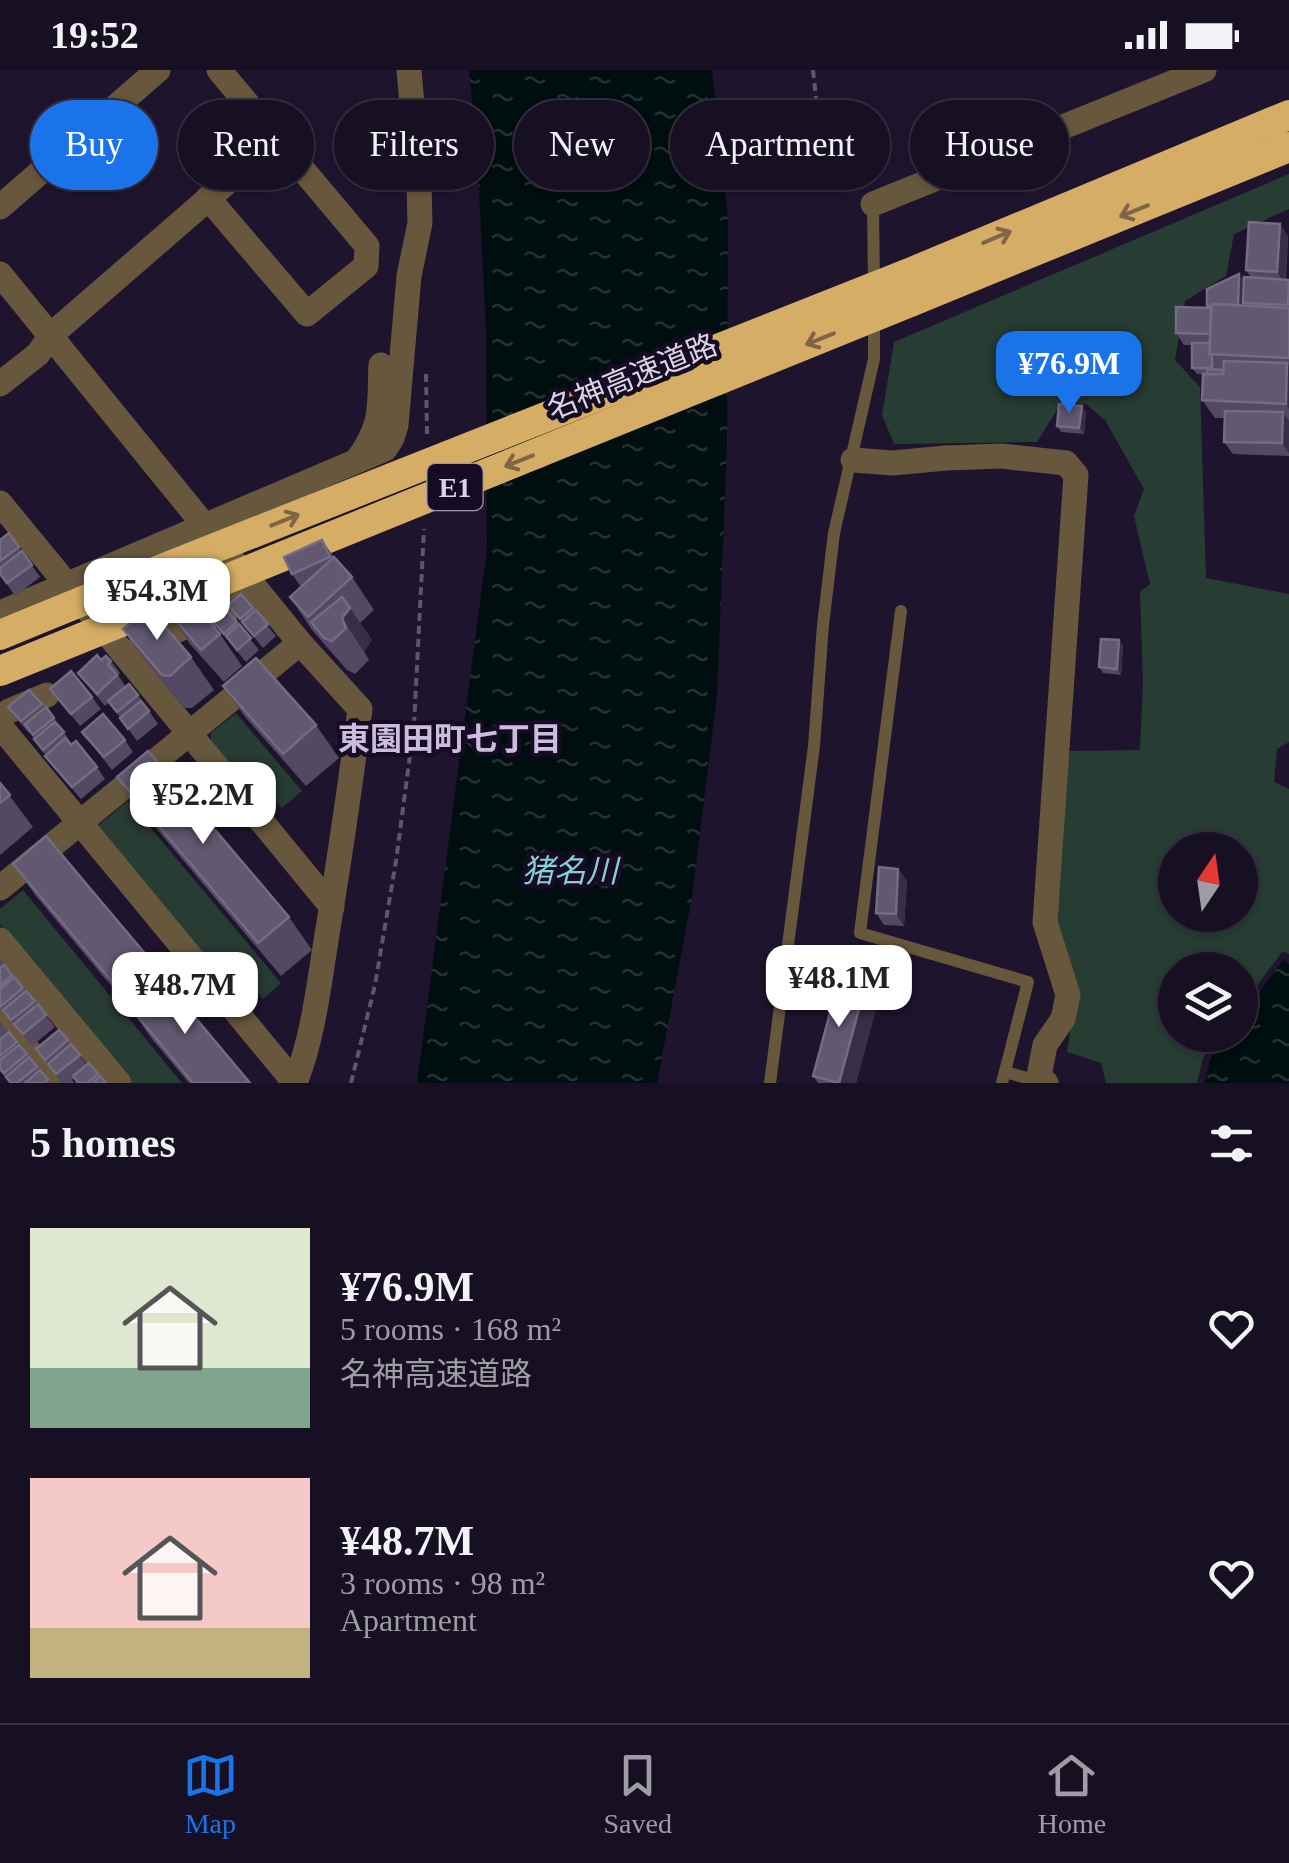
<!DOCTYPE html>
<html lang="en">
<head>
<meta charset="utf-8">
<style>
  body { margin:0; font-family:"Times New Roman","Noto Sans JP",serif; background:#241d2f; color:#f1f3f6; height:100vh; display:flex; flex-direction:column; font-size:38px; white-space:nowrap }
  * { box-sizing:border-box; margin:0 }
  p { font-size:32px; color:#9e9ca5 }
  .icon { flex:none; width:55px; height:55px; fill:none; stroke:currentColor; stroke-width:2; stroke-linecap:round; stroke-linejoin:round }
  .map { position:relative; height:1013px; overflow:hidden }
  .details { display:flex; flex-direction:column; background:#170f22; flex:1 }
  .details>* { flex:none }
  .guide { position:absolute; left:30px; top:30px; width:1230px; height:90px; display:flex; gap:20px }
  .needle { width:65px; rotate:13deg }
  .tools { position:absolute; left:1158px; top:762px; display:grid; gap:20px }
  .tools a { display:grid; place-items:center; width:100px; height:100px; border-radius:50%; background:#170f22; box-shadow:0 2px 8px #0004,0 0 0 2px #362f40; font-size:50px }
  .price { position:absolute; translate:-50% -85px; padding:0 22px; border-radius:20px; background:#fff; color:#222; font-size:32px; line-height:65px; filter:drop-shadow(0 2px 5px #0008) }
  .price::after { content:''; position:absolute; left:50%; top:60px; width:30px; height:22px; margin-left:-15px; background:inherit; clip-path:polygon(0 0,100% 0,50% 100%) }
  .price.active { background:#1a73e8; color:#fff }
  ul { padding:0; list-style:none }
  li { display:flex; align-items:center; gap:30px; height:250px; padding:0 30px }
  li span { display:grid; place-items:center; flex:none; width:280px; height:200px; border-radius:0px; color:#555 }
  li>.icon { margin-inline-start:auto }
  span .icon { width:120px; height:120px; fill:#fffc; stroke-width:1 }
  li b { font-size:42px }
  h2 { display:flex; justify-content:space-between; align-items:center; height:120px; padding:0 30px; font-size:42px }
  .chip { padding:0 35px; border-radius:45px; background:#170f22; box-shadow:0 2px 8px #0004,0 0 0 2px #362f40; font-size:35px; line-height:90px }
  .chip.active { background:#1a73e8; color:#fff }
  .status { display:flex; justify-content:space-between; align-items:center; height:70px; padding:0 50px; background:#170f22; direction:ltr }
  .status svg { height:28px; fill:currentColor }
  .dock { display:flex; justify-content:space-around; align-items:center; height:140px; border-top:2px solid #362f40; background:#170f22; font-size:28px; color:#9e9ca5 }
  .dock a { display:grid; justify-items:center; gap:5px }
  .dock .active { color:#1a73e8 }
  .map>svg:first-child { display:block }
  .grass { fill:#273c32; fill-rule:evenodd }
  .water { fill:url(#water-ripples) }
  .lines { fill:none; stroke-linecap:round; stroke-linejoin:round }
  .path { stroke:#5f556c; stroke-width:4; stroke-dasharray:8 5; stroke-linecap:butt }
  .lane { stroke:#67573c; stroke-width:12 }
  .street { stroke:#67573c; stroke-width:25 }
  .highway { stroke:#d5ad65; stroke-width:30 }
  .highway-bridge { stroke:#d5ad65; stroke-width:30 }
  .wall { fill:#534962 }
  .shaded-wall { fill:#382e47 }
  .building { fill:#625870; stroke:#746c82; stroke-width:2.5 }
  .oneway { stroke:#7f6447 }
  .labels { text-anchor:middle; stroke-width:9; stroke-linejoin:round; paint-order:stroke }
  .shield { fill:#160b23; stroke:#9f98ab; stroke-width:2.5 }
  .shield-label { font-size:28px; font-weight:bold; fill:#dad4e5 }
  .street-label { font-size:30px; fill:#dad4e5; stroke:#160b23 }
  .neighbourhood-label { font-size:32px; font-weight:bold; fill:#cabdde; stroke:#160b23 }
  .water-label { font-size:32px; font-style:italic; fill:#87ced5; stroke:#160b23 }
</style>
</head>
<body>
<div class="status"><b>19:52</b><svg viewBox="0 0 49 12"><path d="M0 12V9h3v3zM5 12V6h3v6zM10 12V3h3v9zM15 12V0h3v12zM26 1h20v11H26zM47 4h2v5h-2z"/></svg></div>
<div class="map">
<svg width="1289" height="1013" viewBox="0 0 1289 1013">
  <defs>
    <pattern id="water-ripples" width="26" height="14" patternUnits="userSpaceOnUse" patternTransform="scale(2.5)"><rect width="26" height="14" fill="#000e10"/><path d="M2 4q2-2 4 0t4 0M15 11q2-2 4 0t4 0" fill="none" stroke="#253033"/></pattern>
  </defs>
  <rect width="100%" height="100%" fill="#1f142d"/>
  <!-- grass -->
  <g class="grass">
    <path d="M1289,104v35l-55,25 -8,42 -41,25 -10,59 25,27 6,191 83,16v148l-12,7 -3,33 15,7v165l-6,-3 -43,57v-38h-65v65h45l-17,23 -6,25h-91l-5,-20 -34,-11 9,-57 -21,-81 13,-163 72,-1 3,-67 -3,-91 10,-8 -16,-68 10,-27 -39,-69 -19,-16 -24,-2 -25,40 -143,2 -12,-29 12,-73zM1175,780h65v65h-65z"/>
    <polygon points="236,643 302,721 282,738 248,698 238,706 211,674 211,663"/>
    <polygon points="128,731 281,913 263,929 255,920 244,929 239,929 95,758"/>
    <polygon points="23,820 182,1013 132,1013 0,854 0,839"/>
  </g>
  <!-- water -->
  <g class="water">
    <polygon points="469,0 712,0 728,148 727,376 717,626 692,827 657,1013 417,1013 487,479 486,261 477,81"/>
    <polygon points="1283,890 1289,894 1289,1013 1204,1013 1211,988 1228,965 1240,965 1240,949"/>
  </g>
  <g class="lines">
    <!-- path -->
    <g class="path">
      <polyline points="813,0 816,28 862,112"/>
      <polyline points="426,304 427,364"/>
      <polyline points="351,1013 375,915 396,791 414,655 424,459"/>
    </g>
    <!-- lane -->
    <g class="lane">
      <polyline points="873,134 874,214"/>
      <polyline points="901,541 860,863 1028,912 1002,1013"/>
      <polyline points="1005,1002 1038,1011"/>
      <polyline points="770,1013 814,676 823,555 834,463 874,289 874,249"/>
    </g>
    <!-- street -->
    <g class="street">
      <polyline points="208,128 307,244 366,196 367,176 219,0"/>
      <polyline points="873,134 1204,0"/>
      <polyline points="0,137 158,0"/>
      <path d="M0,204l300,369 60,66c-10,80 -22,159 -35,238 -7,46 -13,93 -30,136"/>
      <polyline points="0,314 38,284 51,265 276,70"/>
      <path d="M358,389c26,-36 21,-52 23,-94"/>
      <polyline points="853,390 893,393 946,388 1001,386 1066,393 1076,405 1045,852 1068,925 1063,949 1045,975 1038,1011 1046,1013"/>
      <polyline points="0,433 332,837"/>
      <polyline points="0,543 385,379 392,368 396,355 409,206 420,153 419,115 409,0"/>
      <polyline points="140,576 260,525"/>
      <polyline points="9,641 47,625"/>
      <polyline points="0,656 295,1013"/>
      <polyline points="0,818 300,573"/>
      <polyline points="0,870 119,1013"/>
      <polyline points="0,947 56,1013"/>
    </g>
    <!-- highway -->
    <g class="highway">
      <polyline points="907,204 1289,45"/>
      <polyline points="910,232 1289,77"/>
    </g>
    <!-- highway-bridge -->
    <g class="highway-bridge">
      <polyline points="0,565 129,512 907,204"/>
      <polyline points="0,601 910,232"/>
    </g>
  </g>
  <!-- wall -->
  <g class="wall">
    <polygon points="1288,166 1286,209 1289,210 1289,386 1233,384 1224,372 1225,348 1215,348 1202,330 1203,304 1197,304 1192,298 1192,275 1184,275 1176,263 1209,238 1207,236 1244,211 1251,208 1246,200"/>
    <polygon points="1086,342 1084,364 1061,362 1057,356"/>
    <polygon points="9,463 40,507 15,526 0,504 0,470"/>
    <polygon points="322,470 336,490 352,507 374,540 360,553 372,570 364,581 369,590 355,604 347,600 312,560 290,527 301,517 292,504"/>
    <polygon points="241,524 276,566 263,578 228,535"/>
    <polygon points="225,538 259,580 246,592 212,550"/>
    <polygon points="168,541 220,564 242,596 224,612 190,574"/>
    <polygon points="123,559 191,587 214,620 192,638 185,638 146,592"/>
    <polygon points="1119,570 1123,576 1121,605 1103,603 1099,597"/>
    <polygon points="101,590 111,591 120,603 118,605 126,617 138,625 158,654 137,671 109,632 105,636 78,603"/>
    <polygon points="223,616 316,655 339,688 306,716 246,648"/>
    <polygon points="50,619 92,627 101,639 80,656"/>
    <polygon points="29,620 54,648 72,674 97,697 105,709 81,729 54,698 30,662 29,663 17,649 8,637"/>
    <polygon points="82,662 125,670 133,682 112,700"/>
    <polygon points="117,707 289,847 312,880 281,906 140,739"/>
    <polygon points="0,713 33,757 0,785"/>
    <polygon points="13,794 158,899 172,920 250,1013 189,1013 152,969 133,942 36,826"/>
    <polygon points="898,799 907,811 904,856 884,855 876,843"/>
    <polygon points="0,889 55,957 32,976 0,939"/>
    <polygon points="866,913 878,931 856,1013 818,1013 813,1006"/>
    <polygon points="0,952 27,984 50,1013 10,1013 0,1001"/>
    <polygon points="59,960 87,995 89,993 106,1013 77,1013 74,1008 72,1010 75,1013 62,1013 36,979"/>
  </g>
  <!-- shaded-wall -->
  <g class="shaded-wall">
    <polygon points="1280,154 1288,166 1285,214 1277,202"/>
    <polygon points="1239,204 1248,216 1243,233 1247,239 1238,236"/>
    <polygon points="1287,293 1289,296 1289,339 1286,334"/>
    <polygon points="1082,336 1086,342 1084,364 1079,358"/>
    <polygon points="1283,342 1289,351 1289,383 1282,373"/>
    <polygon points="350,538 372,570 364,581 369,590 342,548"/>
    <polygon points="1119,570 1123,576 1121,605 1117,599"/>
    <polygon points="898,799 907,811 904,856 896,844"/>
    <polygon points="866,913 878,931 856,1013 839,1013"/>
  </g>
  <!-- building -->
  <g class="building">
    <polygon points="1249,152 1280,154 1277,202 1246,200"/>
    <polygon points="1239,204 1238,235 1212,234 1212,236 1207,236 1207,219"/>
    <polygon points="1244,207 1289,210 1288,235 1243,233"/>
    <polygon points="1212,234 1289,238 1289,288 1209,284"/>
    <polygon points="1176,237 1211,238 1210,264 1176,263"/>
    <polygon points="1192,273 1210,273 1209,284 1212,287 1212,298 1192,298"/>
    <polygon points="1224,291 1287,293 1286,334 1202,330 1203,304 1223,304"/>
    <polygon points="1208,299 1224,300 1223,304 1207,304"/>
    <polygon points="1059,334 1082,336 1079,358 1057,356"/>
    <polygon points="1225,341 1283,342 1282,373 1224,372"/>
    <polygon points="9,463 19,477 0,491 0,470"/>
    <polygon points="322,470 330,487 292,504 284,487"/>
    <polygon points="22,481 32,495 7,513 0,504 0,498"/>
    <polygon points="334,487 352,507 308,547 290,527"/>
    <polygon points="241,524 253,538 240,549 228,535"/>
    <polygon points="186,525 220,564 201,580 168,541"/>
    <polygon points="342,527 350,538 342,548 346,558 332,571 324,568 311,552"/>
    <polygon points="149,538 191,587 170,606 162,605 123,559"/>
    <polygon points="225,538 237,552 224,564 212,550"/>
    <polygon points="256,540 268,554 254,566 242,552"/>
    <polygon points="239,554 251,568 237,580 226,566"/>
    <polygon points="1101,569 1119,570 1117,599 1099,597"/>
    <polygon points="97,585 101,590 106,586 111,591 108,594 117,605 97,624 78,603"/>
    <polygon points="256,588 316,655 283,684 223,616"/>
    <polygon points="71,601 92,627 71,644 50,619"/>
    <polygon points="129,614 138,625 117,642 108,631"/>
    <polygon points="29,620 42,634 21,651 8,637"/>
    <polygon points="141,631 149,641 128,659 120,648"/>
    <polygon points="46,637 54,648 33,665 25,654"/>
    <polygon points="103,644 125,670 104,687 82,662"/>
    <polygon points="55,652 64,662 43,680 34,669"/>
    <polygon points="65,668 71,675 76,671 97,697 72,717 45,686"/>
    <polygon points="148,681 289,847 258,873 117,707"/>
    <polygon points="0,713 10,725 0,733"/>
    <polygon points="46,766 158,899 125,927 13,794"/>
    <polygon points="879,797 898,799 896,844 876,843"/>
    <polygon points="4,895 12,905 0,916 0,898"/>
    <polygon points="840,906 866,913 839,1013 813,1006"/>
    <polygon points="14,907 23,918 0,937 0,919"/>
    <polygon points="163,909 250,1013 193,1013 129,936"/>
    <polygon points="26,921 35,931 11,950 3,940"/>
    <polygon points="38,934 46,945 23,964 14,954"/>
    <polygon points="59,960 68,970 45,990 36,979"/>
    <polygon points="9,962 17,972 0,986 0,970"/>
    <polygon points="71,974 80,985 56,1004 48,994"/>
    <polygon points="19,975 27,984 4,1003 0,999 0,990"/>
    <polygon points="29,987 37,997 17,1013 11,1013 6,1007"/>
    <polygon points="89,993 98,1004 87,1013 78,1013 73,1006"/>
    <polygon points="40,1000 48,1010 44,1013 25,1013"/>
    <polygon points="100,1006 106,1013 92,1013"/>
  </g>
  <!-- one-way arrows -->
  <defs><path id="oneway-shaft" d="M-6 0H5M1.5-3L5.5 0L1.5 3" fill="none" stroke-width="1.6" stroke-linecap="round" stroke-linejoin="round" transform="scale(2.5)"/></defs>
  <g class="oneway">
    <use href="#oneway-shaft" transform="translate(1134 141) rotate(158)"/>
    <use href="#oneway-shaft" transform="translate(997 167) rotate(-23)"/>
    <use href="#oneway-shaft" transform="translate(820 269) rotate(158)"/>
    <use href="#oneway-shaft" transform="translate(519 391) rotate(158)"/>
    <use href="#oneway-shaft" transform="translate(285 450) rotate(-22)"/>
  </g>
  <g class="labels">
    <!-- shield labels -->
    <rect class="shield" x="427.5" y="394" width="55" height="46" rx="8"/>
    <g class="shield-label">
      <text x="455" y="427">E1</text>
    </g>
    <!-- street labels -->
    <g class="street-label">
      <text transform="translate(632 307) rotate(-22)" y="10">名神高速道路</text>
    </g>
    <!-- neighbourhood labels -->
    <g class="neighbourhood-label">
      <text x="450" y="680">東園田町七丁目</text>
    </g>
    <!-- water labels -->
    <g class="water-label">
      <text x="570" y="812">猪名川</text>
    </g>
  </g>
</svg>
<div class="tools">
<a><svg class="needle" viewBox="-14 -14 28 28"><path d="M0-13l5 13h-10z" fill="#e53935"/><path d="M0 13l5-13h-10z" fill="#9e9ca5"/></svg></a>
<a><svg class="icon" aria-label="layers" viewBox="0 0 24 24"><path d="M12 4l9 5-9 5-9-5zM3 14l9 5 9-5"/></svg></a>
</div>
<b class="price active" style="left:1069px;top:346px">¥76.9M</b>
<b class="price" style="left:157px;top:573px">¥54.3M</b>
<b class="price" style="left:203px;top:777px">¥52.2M</b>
<b class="price" style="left:839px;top:960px">¥48.1M</b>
<b class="price" style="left:185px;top:967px">¥48.7M</b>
<div class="guide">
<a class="chip active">Buy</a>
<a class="chip">Rent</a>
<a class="chip">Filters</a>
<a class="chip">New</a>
<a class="chip">Apartment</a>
<a class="chip">House</a>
</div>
</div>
<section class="details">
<h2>5 homes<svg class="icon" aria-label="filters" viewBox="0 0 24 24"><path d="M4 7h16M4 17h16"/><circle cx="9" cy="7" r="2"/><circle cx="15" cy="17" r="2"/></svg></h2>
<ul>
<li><span style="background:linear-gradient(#dfe7d0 70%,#7fa58c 0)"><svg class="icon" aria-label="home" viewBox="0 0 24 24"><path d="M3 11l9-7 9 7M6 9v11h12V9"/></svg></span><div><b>¥76.9M</b><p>5 rooms · 168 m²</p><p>名神高速道路</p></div><svg class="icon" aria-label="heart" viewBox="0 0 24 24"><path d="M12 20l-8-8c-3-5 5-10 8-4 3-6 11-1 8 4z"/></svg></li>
<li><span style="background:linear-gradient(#f6c9c9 75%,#c2b280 0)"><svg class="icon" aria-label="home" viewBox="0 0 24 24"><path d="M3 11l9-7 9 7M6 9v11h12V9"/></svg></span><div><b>¥48.7M</b><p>3 rooms · 98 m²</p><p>Apartment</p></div><svg class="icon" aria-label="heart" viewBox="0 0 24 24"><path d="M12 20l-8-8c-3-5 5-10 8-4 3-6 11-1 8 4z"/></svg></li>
</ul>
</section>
<nav class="dock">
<a class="active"><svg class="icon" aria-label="map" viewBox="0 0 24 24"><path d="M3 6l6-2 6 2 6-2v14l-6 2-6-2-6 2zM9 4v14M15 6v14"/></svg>Map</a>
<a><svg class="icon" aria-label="saved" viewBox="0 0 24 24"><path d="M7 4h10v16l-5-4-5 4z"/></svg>Saved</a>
<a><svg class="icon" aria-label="home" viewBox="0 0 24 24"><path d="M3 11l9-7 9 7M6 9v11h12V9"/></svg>Home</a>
</nav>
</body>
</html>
